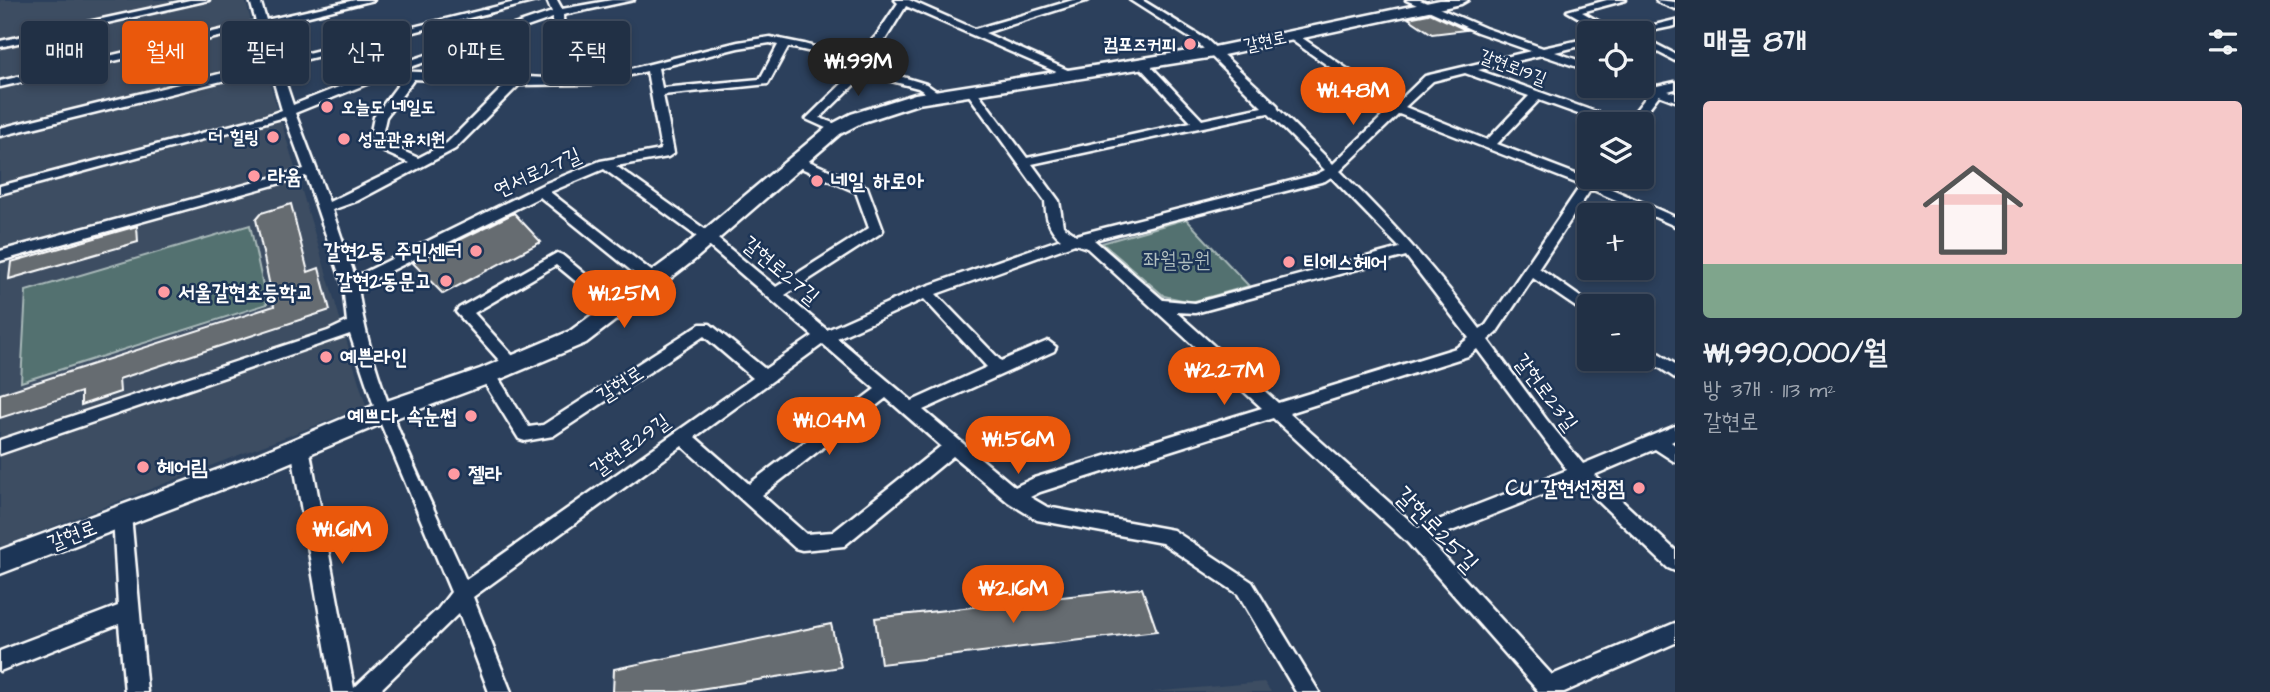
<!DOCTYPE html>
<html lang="ko">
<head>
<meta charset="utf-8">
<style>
  body { margin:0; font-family:"Architects Daughter","Poor Story",sans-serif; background:#29384c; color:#f1f3f6; height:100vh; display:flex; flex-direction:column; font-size:26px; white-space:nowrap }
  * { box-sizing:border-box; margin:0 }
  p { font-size:23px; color:#a2a9b3 }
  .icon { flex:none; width:38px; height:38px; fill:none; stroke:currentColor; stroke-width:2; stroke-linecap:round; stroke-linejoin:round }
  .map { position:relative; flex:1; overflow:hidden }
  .drawer { display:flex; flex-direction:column; background:#213045; width:595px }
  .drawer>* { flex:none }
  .top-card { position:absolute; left:21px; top:21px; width:665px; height:63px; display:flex; gap:14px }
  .fabs { position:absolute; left:1577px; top:21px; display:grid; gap:14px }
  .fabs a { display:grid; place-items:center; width:77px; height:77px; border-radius:7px; background:#213045; box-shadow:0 4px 10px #0003,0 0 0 2px #3e4b5e; font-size:35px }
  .price { position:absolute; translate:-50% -60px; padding:0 16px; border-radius:24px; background:#ea580c; color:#fff; font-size:23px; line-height:46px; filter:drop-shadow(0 2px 4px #0008) }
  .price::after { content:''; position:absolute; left:50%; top:42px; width:21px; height:16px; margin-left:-10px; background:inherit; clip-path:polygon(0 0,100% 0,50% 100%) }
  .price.selected { background:#222; color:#fff }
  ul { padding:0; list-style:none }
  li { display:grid; align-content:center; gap:14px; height:371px; padding:0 28px }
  li span { display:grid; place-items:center; height:217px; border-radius:7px; color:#555 }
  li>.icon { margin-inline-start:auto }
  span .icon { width:126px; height:126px; fill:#fffc; stroke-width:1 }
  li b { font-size:30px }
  h2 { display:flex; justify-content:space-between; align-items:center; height:84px; padding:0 28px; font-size:30px }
  .chip { padding:0 24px; border-radius:7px; background:#213045; box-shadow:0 4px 10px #0003,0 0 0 2px #3e4b5e; font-size:24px; line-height:63px }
  .chip.selected { background:#ea580c; color:#fff }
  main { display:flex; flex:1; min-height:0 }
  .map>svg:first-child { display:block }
  .built { fill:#3d4d62 }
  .green { fill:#527170; stroke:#a8b8b8; stroke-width:2 }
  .building { fill:#666c71; stroke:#fff; stroke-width:2 }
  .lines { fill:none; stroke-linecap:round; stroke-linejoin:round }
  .minor-casing { stroke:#fff; stroke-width:5 }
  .secondary-casing { stroke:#fff; stroke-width:5 }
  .minor { fill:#1d3557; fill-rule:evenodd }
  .secondary { fill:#1d3557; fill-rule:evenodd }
  .poi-dot { fill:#ff9aa2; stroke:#1d3557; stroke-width:2.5 }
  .labels { text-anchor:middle; stroke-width:5; stroke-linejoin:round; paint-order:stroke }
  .far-street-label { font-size:18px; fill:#fff; stroke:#1d3557 }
  .far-poi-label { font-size:18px; font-weight:bold; fill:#fff; stroke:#1d3557; text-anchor:end }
  .street-label { font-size:21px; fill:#fff; stroke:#1d3557 }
  .poi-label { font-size:21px; font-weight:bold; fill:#fff; stroke:#1d3557; text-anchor:start }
  .park-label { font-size:21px; fill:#b1bfbf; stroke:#1d3557 }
  .near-street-label { font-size:24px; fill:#fff; stroke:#1d3557 }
</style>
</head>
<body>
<main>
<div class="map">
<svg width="1675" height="692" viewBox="0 0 1675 692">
  <rect width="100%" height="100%" fill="#2c405c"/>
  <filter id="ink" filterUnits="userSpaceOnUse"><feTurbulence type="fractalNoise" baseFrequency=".0143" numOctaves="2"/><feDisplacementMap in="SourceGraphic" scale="14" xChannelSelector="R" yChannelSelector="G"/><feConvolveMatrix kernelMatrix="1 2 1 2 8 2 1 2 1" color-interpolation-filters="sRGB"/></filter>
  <g filter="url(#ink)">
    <!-- built -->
    <g class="built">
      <polygon points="0,0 245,0 366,406 0,547"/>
      <polygon points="1264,682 1271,692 1152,692"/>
    </g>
    <!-- green -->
    <g class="green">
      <polygon points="1186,219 1249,286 1191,302 1164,296 1102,243"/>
      <polygon points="250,225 267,304 21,382 26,291"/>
    </g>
    <!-- building -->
    <g class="building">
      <polygon points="1428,14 1430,13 1466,30 1432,34 1408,18"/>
      <polygon points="291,204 308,272 319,268 330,310 119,379 120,392 81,405 81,392 0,418 0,394 274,306 256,219 261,213"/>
      <polygon points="514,213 541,242 443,294 413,263"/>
      <polygon points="137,226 138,242 9,279 11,262"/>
      <polygon points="1142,588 1157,631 881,664 875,618"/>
      <polygon points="831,624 841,667 680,692 613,692 614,669"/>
    </g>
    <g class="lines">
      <!-- minor casing -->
      <g class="minor-casing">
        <g id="minor">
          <polygon points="190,0 209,0 0,47 0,41"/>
          <path d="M250,0h10l6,20 89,-20h19l-106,26 11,34 244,-60h17l-260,66 13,39 86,-34 173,-59 -5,-12h10l5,9 50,-9h22l-71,15 1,25 -6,38h36l144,-36 32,-5 34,7 51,15 21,-23 22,-33 -3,-3h14l66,29 98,-29h16l-104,33 87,39v4l-4,1 -162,-71 -21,34 -22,25 63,19 16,11 -2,2h-8l-14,-9 -53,-14 -45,44 21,8 2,3 -6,4 -31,-14 50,-49c-19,-13 -46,-19 -68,-23l-20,37 -105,11 11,58 -6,4 -52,9 97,69 63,52 93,-59 -13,-36 -64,-28v-6h10l65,29 16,43 -2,3 -96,62 42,35 94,-42 140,-49c-13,-10 -15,-22 -16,-38l-79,-110v-4h8l53,71 164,-36 -53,-57v-4h8l56,59 60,-13 -63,-63 -69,-44h12l65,40 70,65 1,4 55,55 57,-55 -103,-72v-4h8l102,70 28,-27 106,-25 -54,-19 -71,-32h14l65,28 58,20 46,-10v6l-34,8 34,12v7l-47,-16 -64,15 143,51 2,3h-17l-67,-24 -42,44 89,34 3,-4v3h10l-3,5 79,35v9l-84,-37 -52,79 54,38h-4v10l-56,-38 -37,55 -8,7 58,79 37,45 92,-38v14l-4,2 4,3v17l-20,-13 -61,26 81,75v21l-7,-3 -91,-87 -148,59 123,135 123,-52v20l-111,49h-25l-131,-149 -135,-125 -233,74 -10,5 17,10 126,23 79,52 67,110h-23l-58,-98 -76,-51 -125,-23 -29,-18 -55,-46 -109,90 -42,4 -7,-2 -113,-102 -209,151 38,95h-22l-30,-79 -81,79h-45l-42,-245 3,-5 6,-2 6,2 3,5 45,241 84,-79 13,-17 -75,-180 -26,-78 -350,120v-14l328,-109 19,-9 -4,-37 -37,-109 -306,85v-10l304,-82 -19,-52 -285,77v-8l263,-69 19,-7 -12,-41 -270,67v-8l268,-66 -10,-34 -258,59v-6l256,-59zM553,18l-1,34 -6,26 -147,-7zM770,43l8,2 -18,34 -98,9 -4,-20 80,-20zM647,71l14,79 -61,11 -56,23 -189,93 -23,-67 25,-9 98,-52 64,-64 75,-1zM1465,73l64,23 -42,44 -82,-33 28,-26zM384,77l19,1 -29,39 -4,19 14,16 25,11 -80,39 -34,-89zM414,79l92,5 -59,59 -29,15 -26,-12 -10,-11 4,-18zM1268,113l57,57 -10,5 -239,60 -13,-9 -4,-25 -27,-37zM1399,114l182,71 -95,140 -6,4c-42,-57 -89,-108 -140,-158zM604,169l99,72 110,95 -48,33 -55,-45h-10l-157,101 -14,2 -35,-56h-12l-2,4 2,4 37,60 6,2 28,-5 151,-100 49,42 -287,202c-41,-94 -95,-190 -108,-293l182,-90 109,88h10l2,-4 -2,-4 -109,-85zM1331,177l69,71 -205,55 -32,-3 -69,-60 231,-59zM1075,244l12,4 175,160 -228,70 -19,9 -92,-77 131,-59 2,-4 -8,-6 -47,20 -65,-67zM1406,256l63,82 -13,10 -178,55 -102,-91 19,1zM924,299l63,68 -75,34 -75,-63zM823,344l52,45 -126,95 -54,-47zM1477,349l90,121 -149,58 -129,-115 179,-57zM886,398l55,48 -108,86 -27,2 -44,-39z"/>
          <polygon points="1607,0 1626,0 1582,12 1619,33 1606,33 1567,11"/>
          <polygon points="1656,0 1675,2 1675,9 1657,2"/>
          <polygon points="1675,20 1675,26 1641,33 1622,33"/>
          <polygon points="1642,37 1675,54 1675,61 1642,44"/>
          <polygon points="1642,82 1657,86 1675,82 1675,89 1668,91 1675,93 1675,101 1659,95 1637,124 1625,124 1650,92 1638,87 1637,86 1642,86"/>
          <polygon points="557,253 562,255 626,308 623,312 613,312 556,265 474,313 521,365 519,369 507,369 456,312 459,308"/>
          <polygon points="1642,342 1675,364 1675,378 1642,356"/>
          <polygon points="122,507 129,509 131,515 147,692 125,692 119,624 0,671 0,651 118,606 113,515 115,509"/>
        </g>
      </g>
      <!-- secondary casing -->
      <g class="secondary-casing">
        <polygon id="secondary" points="1440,0 1468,0 1461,4 1214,57 918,104 863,122 840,134 693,261 586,343 496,381 393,419 267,472 0,574 0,550 249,458 375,405 480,369 570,331 679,251 828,126 851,114 915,94 1214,47"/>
      </g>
      <!-- minor -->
      <use href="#minor" class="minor"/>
      <!-- secondary -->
      <use href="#secondary" class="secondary"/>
    </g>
  </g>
  <!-- markers -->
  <g class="poi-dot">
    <circle cx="1190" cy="44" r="7"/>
    <circle cx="327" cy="107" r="7"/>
    <circle cx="273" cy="137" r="7"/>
    <circle cx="344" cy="139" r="7"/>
    <circle cx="254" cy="176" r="7"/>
    <circle cx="817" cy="181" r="7"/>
    <circle cx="476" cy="251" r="7"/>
    <circle cx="1289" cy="262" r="7"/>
    <circle cx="446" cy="281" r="7"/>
    <circle cx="164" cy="292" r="7"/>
    <circle cx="326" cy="357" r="7"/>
    <circle cx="471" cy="416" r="7"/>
    <circle cx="143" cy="467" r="7"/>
    <circle cx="454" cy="474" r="7"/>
    <circle cx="1639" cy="488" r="7"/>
  </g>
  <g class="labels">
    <!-- far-street labels -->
    <g class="far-street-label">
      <text transform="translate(1265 41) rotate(-12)" y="6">갈현로</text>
      <text transform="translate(1513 67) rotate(21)" y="6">갈현로19길</text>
    </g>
    <!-- far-poi labels -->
    <g class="far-poi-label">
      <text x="1176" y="50">컴포즈커피</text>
      <text x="341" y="113" text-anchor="start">오늘도 네일도</text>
      <text x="259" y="143">더 힐링</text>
      <text x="358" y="145" text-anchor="start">성균관유치원</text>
    </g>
    <!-- street labels -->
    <g class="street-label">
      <text transform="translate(537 172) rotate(-24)" y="7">연서로27길</text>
      <text transform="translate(781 270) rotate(40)" y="7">갈현로27길</text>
      <text transform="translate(620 384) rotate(-33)" y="7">갈현로</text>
      <text transform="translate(1546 392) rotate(53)" y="7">갈현로23길</text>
      <text transform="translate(630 445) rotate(-36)" y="7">갈현로29길</text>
      <text transform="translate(72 535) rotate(-21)" y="7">갈현로</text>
    </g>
    <!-- poi labels -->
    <g class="poi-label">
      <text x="268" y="183">라윰</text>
      <text x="831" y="188">네일 하로아</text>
      <text x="462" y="258" text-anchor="end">갈현2동 주민센터</text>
      <text x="1303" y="269">티에스헤어</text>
      <text x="432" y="288" text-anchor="end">갈현2동문고</text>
      <text x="178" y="299">서울갈현초등학교</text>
      <text x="340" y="364">예쁜라인</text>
      <text x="457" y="423" text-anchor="end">예쁘다 속눈썹</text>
      <text x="157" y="474">헤어림</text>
      <text x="468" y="481">젤라</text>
      <text x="1625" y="495" text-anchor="end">CU 갈현선정점</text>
    </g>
    <!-- park labels -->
    <g class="park-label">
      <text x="1177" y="267">좌월공원</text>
    </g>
    <!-- near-street labels -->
    <g class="near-street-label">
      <text transform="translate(1437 529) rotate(46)" y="8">갈현로25길</text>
    </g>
  </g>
</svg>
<div class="fabs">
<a><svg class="icon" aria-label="locate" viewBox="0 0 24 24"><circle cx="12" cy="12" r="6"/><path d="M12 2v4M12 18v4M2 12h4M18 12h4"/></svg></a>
<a><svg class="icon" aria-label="layers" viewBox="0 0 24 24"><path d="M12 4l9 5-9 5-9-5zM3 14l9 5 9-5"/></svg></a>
<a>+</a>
<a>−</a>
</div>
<b class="price selected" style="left:858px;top:98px">₩1.99M</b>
<b class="price" style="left:1353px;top:127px">₩1.48M</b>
<b class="price" style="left:624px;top:330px">₩1.25M</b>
<b class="price" style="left:1224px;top:407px">₩2.27M</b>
<b class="price" style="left:829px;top:457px">₩1.04M</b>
<b class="price" style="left:1018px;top:476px">₩1.56M</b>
<b class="price" style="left:342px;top:566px">₩1.61M</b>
<b class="price" style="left:1013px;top:625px">₩2.16M</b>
<div class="top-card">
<a class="chip">매매</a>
<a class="chip selected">월세</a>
<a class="chip">필터</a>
<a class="chip">신규</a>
<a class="chip">아파트</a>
<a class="chip">주택</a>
</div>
</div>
<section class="drawer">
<h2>매물 8개<svg class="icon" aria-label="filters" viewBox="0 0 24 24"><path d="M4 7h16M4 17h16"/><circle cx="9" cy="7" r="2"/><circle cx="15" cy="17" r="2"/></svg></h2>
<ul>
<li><span style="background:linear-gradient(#f6c9c9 75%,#7fa58c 0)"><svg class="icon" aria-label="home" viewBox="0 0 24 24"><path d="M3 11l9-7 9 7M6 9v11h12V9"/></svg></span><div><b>₩1,990,000/월</b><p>방 3개 · 113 m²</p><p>갈현로</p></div></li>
</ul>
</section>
</main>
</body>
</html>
